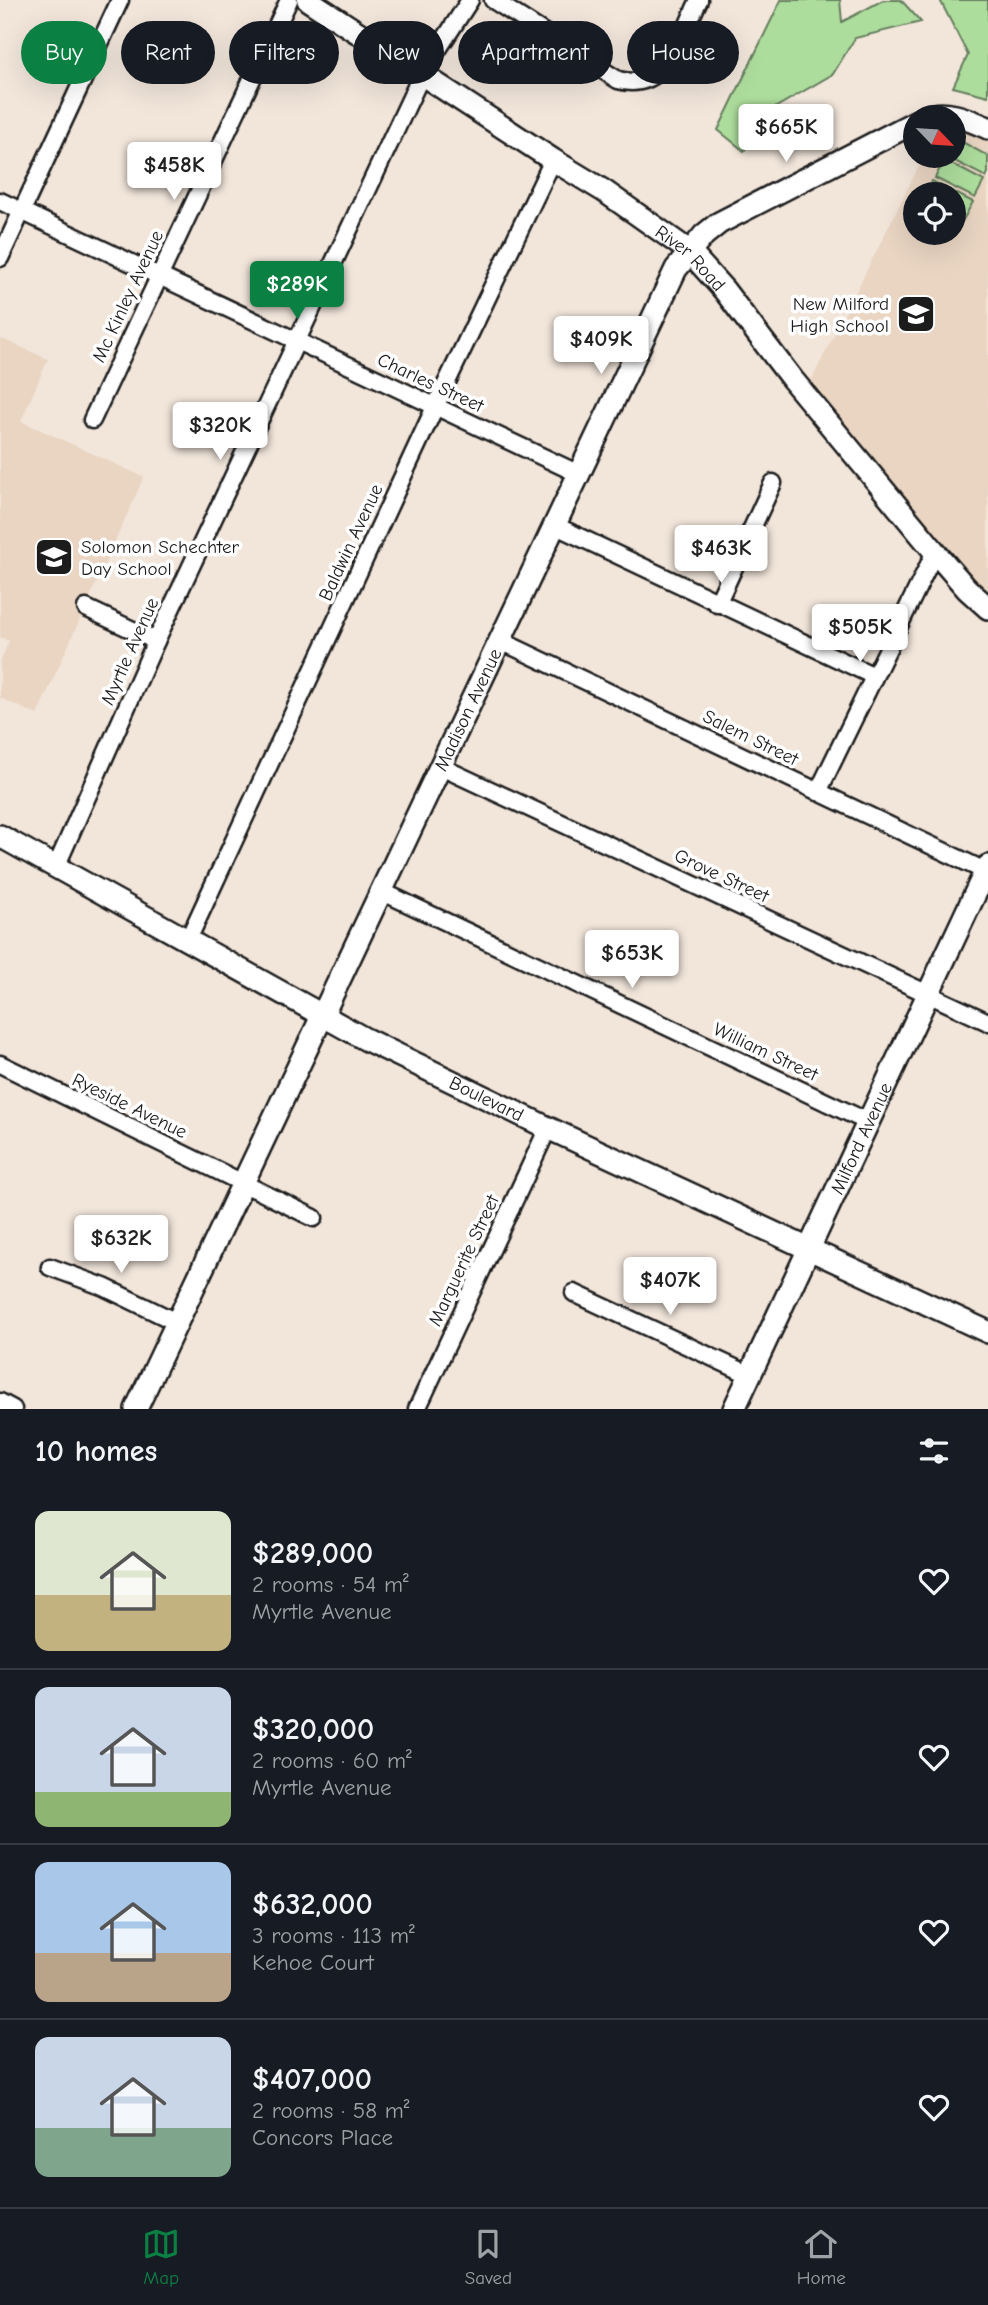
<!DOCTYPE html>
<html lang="en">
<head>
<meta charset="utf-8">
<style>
  body { margin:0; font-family:"Comic Neue",sans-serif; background:#242831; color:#f1f3f6; height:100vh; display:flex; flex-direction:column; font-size:26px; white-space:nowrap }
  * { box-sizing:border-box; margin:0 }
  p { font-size:23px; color:#9ea1a6 }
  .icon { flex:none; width:38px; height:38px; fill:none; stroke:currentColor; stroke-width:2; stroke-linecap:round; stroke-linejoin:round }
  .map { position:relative; height:1409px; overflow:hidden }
  .panel { display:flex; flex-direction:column; background:#171b24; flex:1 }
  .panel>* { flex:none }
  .guide { position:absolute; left:21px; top:21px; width:947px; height:63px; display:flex; gap:14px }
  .needle { width:46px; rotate:115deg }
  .controls { position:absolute; left:903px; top:105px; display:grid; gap:14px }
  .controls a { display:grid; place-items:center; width:63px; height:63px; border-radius:50%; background:#171b24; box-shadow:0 7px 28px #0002; font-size:35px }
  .price { position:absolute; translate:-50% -60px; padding:0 16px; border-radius:7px; background:#fff; color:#222; font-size:23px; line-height:46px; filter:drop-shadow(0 2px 4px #0008) }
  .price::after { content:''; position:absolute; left:50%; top:42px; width:21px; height:16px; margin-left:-10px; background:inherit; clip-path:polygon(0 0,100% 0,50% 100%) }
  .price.current { background:#0b8043; color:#fff }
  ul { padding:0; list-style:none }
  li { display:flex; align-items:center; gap:21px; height:175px; padding:0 35px }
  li+li { border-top:2px solid #363941 }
  li span { display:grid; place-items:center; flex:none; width:196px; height:140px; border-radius:14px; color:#555 }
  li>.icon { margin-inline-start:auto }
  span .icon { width:84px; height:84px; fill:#fffc; stroke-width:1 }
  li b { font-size:30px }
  h2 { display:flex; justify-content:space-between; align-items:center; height:84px; padding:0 35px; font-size:30px }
  .tag { padding:0 24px; border-radius:32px; background:#171b24; box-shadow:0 7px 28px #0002; font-size:24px; line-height:63px }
  .tag.current { background:#0b8043; color:#fff }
  .dock { display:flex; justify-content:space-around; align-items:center; height:98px; border-top:2px solid #363941; background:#171b24; font-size:19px; color:#9ea1a6 }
  .dock a { display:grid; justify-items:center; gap:4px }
  .dock .current { color:#0b8043 }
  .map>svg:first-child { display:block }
  .built { fill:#e9d5c2; fill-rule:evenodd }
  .green { fill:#addd9d; stroke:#647c5c; stroke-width:2 }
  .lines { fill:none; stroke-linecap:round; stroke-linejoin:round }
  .street-casing { stroke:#1c1c1c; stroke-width:21 }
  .secondary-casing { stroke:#1c1c1c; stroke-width:26 }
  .street { stroke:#fff; stroke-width:16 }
  .secondary { stroke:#fff; stroke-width:21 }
  .labels { text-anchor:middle; stroke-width:7; stroke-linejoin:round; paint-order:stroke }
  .street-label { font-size:19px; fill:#1c1c1c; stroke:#fff }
  .poi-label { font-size:19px; fill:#1c1c1c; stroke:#fff; text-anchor:end }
</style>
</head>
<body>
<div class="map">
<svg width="988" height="1409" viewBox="0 0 988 1409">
  <rect width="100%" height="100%" fill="#f2e6db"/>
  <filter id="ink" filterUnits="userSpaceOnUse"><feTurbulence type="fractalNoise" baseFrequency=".0143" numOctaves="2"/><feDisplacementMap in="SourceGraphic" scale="14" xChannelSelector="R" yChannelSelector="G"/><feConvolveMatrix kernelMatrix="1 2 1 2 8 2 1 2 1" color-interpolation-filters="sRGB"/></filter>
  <g filter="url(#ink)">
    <!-- built -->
    <g class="built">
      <path d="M954,117l34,11v480l-184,-213 120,-239h30zM915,194h39v39h-39z"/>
      <polygon points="0,338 48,359 21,421 144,477 37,715 0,698 0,662 9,641 0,637"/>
    </g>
    <!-- green -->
    <g class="green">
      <polygon points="781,0 840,0 842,22 883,0 901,0 921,22 855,38 833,74 773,109 744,151 718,130"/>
      <polygon points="940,0 988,0 988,96 953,87 968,55"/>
      <polygon points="955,138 988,156 988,173 986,177 945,156 954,156"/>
      <polygon points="944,160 984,181 975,198 935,178"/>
      <polygon points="932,181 973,202 963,220 954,215 954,194 926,194"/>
    </g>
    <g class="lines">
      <!-- street casing -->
      <g class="street-casing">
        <g id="street">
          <path d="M493,0l125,80c50,13 63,-44 81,-80"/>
          <polyline points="0,201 579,474"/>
          <polyline points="0,258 120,0"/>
          <polyline points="92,420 289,0"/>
          <polyline points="554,525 874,676"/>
          <polyline points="717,604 773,483"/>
          <polyline points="86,608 156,641"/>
          <polyline points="499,640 985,871"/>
          <polyline points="439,766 988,1022"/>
          <polyline points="818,792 935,552"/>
          <polyline points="56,867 156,641 422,74 470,0"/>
          <polyline points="381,891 868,1122"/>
          <polyline points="187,942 435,407 553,160"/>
          <polyline points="0,1064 314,1218"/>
          <polyline points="50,1267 104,1287 176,1322"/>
          <polyline points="574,1293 750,1375"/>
          <polyline points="0,1402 13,1409"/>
          <polyline points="417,1409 548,1128"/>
        </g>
      </g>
      <!-- secondary casing -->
      <g class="secondary-casing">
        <g id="secondary">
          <path id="s1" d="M308,0l245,160 51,31 85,60 35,39 68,89 143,173 32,37 21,19"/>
          <path d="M926,117c21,-8 43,3 62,11"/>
          <path id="s2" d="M0,836l365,203 183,89 440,204"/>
          <path id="s3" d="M136,1409l540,-1140 28,-34 15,-12 196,-101"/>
          <path id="s4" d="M734,1409l254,-543"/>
        </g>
      </g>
      <!-- street -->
      <use href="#street" class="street"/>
      <!-- secondary -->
      <use href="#secondary" class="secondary"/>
    </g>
  </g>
  <!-- icons -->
  <defs>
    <g id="school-square" transform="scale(2.0125)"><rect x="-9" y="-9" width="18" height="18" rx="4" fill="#1c1c1c" stroke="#fff"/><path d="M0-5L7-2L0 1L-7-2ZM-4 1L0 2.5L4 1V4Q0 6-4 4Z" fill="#fff"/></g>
  </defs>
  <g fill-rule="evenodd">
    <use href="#school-square" x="916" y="314"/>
    <use href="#school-square" x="54" y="557"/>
  </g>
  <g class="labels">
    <!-- street labels -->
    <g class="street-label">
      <text dy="7" stroke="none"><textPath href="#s1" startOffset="462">River Road</textPath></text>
      <text transform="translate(127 296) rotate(-65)" y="7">Mc Kinley Avenue</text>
      <text transform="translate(431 382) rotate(25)" y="7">Charles Street</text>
      <text transform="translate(350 542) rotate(-65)" y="7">Baldwin Avenue</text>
      <text transform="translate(129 651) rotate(-66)" y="7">Myrtle Avenue</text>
      <text dy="7" stroke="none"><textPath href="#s3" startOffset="774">Madison Avenue</textPath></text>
      <text transform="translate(751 737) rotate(26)" y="7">Salem Street</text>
      <text transform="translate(722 875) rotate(25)" y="7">Grove Street</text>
      <text transform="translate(766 1051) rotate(25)" y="7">William Street</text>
      <text dy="7" stroke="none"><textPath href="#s2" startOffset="553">Boulevard</textPath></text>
      <text transform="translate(130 1105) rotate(26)" y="7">Ryeside Avenue</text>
      <text dy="7" stroke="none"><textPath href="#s4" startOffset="299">Milford Avenue</textPath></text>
      <text transform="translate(463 1260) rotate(-65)" y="7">Marguerite Street</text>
    </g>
    <!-- poi labels -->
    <g class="poi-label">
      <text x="889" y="310">New Milford<tspan x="889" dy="22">High School</tspan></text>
      <text x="81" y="553" text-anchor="start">Solomon Schechter<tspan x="81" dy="22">Day School</tspan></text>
    </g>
  </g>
</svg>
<div class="controls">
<a><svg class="needle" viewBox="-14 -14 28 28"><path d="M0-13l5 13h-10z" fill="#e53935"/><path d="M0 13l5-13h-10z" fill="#9ea1a6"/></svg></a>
<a><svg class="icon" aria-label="locate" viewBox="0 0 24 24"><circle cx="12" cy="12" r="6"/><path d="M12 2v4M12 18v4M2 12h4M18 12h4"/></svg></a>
</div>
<b class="price" style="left:786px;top:164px">$665K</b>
<b class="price" style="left:174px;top:202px">$458K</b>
<b class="price current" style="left:297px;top:321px">$289K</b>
<b class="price" style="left:601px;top:376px">$409K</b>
<b class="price" style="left:220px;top:462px">$320K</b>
<b class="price" style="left:721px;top:585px">$463K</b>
<b class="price" style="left:860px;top:664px">$505K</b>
<b class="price" style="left:632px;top:990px">$653K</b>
<b class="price" style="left:121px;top:1275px">$632K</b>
<b class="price" style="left:670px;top:1317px">$407K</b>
<div class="guide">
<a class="tag current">Buy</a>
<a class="tag">Rent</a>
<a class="tag">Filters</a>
<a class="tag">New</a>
<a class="tag">Apartment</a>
<a class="tag">House</a>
</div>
</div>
<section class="panel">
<h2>10 homes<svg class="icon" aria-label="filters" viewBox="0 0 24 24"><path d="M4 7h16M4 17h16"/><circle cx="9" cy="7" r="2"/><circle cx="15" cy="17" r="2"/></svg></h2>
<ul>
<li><span style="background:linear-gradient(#dfe7d0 60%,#c2b280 0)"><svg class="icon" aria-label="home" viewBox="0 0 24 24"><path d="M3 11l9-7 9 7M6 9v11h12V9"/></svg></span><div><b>$289,000</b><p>2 rooms · 54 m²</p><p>Myrtle Avenue</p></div><svg class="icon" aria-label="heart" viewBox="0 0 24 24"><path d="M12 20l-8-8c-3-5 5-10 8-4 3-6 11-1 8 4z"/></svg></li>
<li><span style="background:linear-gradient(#c9d6e8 75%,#8fb573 0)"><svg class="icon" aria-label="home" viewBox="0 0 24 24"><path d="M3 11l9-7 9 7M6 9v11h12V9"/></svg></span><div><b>$320,000</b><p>2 rooms · 60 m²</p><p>Myrtle Avenue</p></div><svg class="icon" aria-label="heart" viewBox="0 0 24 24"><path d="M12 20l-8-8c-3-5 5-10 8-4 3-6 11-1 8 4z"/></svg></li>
<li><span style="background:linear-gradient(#a9c7e8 65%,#b9a48a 0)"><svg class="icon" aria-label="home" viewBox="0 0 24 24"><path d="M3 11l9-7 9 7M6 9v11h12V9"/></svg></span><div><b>$632,000</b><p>3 rooms · 113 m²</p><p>Kehoe Court</p></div><svg class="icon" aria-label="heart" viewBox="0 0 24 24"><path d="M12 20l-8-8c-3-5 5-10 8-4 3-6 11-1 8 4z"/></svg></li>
<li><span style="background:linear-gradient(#c9d6e8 65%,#7fa58c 0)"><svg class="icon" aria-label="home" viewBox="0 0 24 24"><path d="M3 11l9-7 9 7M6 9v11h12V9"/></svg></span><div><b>$407,000</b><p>2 rooms · 58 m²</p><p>Concors Place</p></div><svg class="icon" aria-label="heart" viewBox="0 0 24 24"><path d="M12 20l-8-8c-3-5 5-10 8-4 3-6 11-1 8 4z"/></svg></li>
</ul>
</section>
<nav class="dock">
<a class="current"><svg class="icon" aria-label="map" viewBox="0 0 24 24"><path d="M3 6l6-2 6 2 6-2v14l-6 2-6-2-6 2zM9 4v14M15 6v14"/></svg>Map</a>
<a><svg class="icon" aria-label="saved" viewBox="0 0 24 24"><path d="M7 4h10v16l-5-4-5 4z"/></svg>Saved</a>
<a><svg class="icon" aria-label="home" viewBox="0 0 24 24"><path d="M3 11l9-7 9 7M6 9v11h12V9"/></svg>Home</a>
</nav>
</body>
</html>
